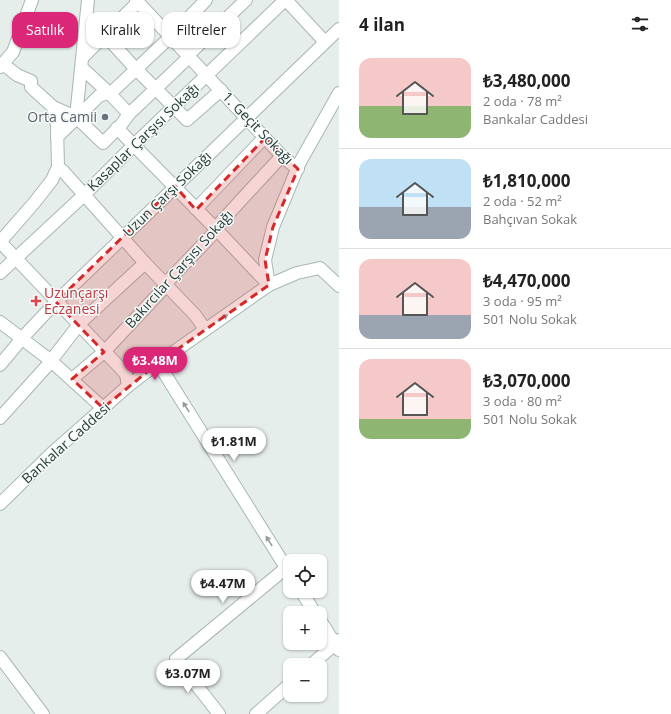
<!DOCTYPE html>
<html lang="tr">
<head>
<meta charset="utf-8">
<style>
  body { margin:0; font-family:"Open Sans",sans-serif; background:#f6f6f6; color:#222; height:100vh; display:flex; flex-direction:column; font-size:15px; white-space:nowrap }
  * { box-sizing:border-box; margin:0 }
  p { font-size:13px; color:#767676 }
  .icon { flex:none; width:22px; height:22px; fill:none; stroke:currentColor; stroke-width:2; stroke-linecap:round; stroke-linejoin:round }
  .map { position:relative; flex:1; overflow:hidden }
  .panel { display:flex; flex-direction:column; background:#fff; width:332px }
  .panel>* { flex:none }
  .top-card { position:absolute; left:12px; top:12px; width:267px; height:36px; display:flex; gap:8px }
  .fabs { position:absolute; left:283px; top:554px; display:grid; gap:8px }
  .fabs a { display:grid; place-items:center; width:44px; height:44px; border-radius:8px; background:#fff; box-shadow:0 1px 3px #0004; font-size:20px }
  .price { position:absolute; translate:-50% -34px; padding:0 9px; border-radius:14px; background:#fff; color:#222; font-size:13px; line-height:26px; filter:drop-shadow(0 1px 2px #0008) }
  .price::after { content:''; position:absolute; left:50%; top:24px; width:12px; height:9px; margin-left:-6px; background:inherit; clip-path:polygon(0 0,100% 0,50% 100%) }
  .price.on { background:#db2777; color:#fff }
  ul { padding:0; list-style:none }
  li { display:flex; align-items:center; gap:12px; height:100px; padding:0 20px }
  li+li { border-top:1px solid #e0e0e0 }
  li span { display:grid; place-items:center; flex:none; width:112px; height:80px; border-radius:12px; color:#555 }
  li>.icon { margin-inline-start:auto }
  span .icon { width:48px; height:48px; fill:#fffc; stroke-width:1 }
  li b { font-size:17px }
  h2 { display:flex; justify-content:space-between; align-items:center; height:48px; padding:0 20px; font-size:17px }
  .pill { padding:0 14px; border-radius:12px; background:#fff; box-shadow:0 1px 3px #0004; font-size:14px; line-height:36px }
  .pill.on { background:#db2777; color:#fff }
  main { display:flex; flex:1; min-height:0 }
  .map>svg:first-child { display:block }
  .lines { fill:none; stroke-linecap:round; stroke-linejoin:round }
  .street-casing { stroke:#a9b6b2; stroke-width:14 }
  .secondary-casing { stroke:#a5b8b3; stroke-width:14 }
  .street { stroke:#fff; stroke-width:12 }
  .secondary { stroke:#fff; stroke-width:12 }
  .oneway { fill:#929e9c }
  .marked { fill:#d62828; fill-opacity:0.2; stroke:#d62828; stroke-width:3; stroke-dasharray:8 5; stroke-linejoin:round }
  .worship-dot { fill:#6b7280; stroke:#f6faf8; stroke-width:1.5 }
  .health-dot { fill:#e0444e; stroke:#f6faf8; stroke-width:1.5 }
  .labels { text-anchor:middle; stroke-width:3; stroke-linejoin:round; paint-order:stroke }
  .worship-label { font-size:14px; fill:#5b616d; stroke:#f6faf8; text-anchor:end }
  .street-label { font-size:14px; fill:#263e3a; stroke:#f6faf8 }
  .health-label { font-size:14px; fill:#be3a42; stroke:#f6faf8; text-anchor:start }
</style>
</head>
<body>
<main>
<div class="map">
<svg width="339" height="714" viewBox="0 0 339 714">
  <rect width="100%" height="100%" fill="#e6eeeb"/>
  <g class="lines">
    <!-- street casing -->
    <g class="street-casing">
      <g id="street">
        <polyline points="136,0 265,138 284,158 298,169"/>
        <polyline points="286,0 325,42"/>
        <polyline points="105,35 133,66 187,120 221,90"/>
        <polyline points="188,55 246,0"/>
        <polyline points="83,57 138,2"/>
        <polyline points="82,68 109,93 129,114"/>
        <polyline points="53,107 76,117 103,143 121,125 129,114 190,56"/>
        <polyline points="76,117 88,0"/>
        <polyline points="117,128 216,229 269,285"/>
        <polyline points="57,137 99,96 113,91 167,40 206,0"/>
        <polyline points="58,167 63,171 145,263 195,315 205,329"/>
        <polyline points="196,209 261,141 265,138"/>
        <polyline points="0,242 34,203 52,180 58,167 57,125 53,107 31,87 31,81 17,75 3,64"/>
        <polyline points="0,243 4,246 126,374 128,386"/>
        <polyline points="0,273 84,195 138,141 285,0"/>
        <polyline points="269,285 265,260 273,227 300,162 339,93"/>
        <polyline points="0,322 50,360 103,408"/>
        <polyline points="0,365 24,336 59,299 339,29"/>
        <polyline points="72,379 104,352 163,289 167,282 213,234 220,223 279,159 284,158"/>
        <polyline points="0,418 46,367 81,322 145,263"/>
        <polyline points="0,657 43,714"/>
        <polyline points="311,665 335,644 339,650"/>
        <polyline points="219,714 176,659 286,568"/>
        <polyline points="256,714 290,684"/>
      </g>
    </g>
    <!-- secondary casing -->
    <g class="secondary-casing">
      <g id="secondary">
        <polyline points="0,67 13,52 32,0"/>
        <polyline points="158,363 290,574"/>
        <polyline points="0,504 52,453 128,386 158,363 269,285 297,273 320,268 339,286"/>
        <polyline points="301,591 315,613"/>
        <polyline points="320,620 335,644 339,640"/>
      </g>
    </g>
    <!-- street -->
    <use href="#street" class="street"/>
    <!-- secondary -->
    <use href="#secondary" class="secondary"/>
  </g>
  <!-- one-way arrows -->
  <defs><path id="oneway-solid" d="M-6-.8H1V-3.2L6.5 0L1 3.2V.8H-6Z"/></defs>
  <g class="oneway">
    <use href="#oneway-solid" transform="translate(223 318) rotate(-34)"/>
    <use href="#oneway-solid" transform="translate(186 407) rotate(-122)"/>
    <use href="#oneway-solid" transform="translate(269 541) rotate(-122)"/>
  </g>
  <!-- marked area -->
  <path class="marked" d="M265,138l33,31 -25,58 -8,33 4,25 -111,78 -55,45 -31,-29 32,-27 -48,-50 119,-116 21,24z"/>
  <!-- markers -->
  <circle class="worship-dot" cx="105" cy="117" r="4"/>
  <path class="health-dot" d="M34 295h4v4h4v4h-4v4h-4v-4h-4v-4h4z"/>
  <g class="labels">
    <!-- worship labels -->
    <g class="worship-label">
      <text x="97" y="122">Orta Camii</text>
    </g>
    <!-- street labels -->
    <g class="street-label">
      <text transform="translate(258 128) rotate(46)" y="5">1. Geçit Sokağı</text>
      <text transform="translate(143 137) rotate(-44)" y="5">Kasaplar Çarşısı Sokağı</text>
      <text transform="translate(167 194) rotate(-44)" y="5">Uzun Çarşı Sokağı</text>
      <text transform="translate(179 269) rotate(-48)" y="5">Bakırcılar Çarşısı Sokağı</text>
      <text transform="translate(66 443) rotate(-42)" y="5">Bankalar Caddesi</text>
    </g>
    <!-- health labels -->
    <g class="health-label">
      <text x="44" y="298">Uzunçarşı<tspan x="44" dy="16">Eczanesi</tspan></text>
    </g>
  </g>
</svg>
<div class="fabs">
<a><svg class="icon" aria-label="locate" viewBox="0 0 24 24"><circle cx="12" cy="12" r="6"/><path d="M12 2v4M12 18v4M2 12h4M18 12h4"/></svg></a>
<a>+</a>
<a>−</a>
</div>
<b class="price on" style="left:155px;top:381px">₺3.48M</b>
<b class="price" style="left:234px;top:462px">₺1.81M</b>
<b class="price" style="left:223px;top:604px">₺4.47M</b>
<b class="price" style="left:188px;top:694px">₺3.07M</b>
<div class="top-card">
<a class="pill on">Satılık</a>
<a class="pill">Kiralık</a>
<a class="pill">Filtreler</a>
</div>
</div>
<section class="panel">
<h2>4 ilan<svg class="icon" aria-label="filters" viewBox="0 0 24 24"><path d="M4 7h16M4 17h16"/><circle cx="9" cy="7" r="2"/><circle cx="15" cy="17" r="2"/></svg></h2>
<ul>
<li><span style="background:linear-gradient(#f6c9c9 60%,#8fb573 0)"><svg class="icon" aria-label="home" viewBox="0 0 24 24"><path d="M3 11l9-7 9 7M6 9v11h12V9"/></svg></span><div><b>₺3,480,000</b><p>2 oda · 78 m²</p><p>Bankalar Caddesi</p></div></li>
<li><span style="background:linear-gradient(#bfe0f5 60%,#9aa5b1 0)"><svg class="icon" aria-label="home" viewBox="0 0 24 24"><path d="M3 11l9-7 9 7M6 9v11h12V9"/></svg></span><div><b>₺1,810,000</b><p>2 oda · 52 m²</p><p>Bahçıvan Sokak</p></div></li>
<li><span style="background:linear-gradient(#f6c9c9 70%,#9aa5b1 0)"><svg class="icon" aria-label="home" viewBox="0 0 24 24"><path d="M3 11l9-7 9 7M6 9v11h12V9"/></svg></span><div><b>₺4,470,000</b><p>3 oda · 95 m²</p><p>501 Nolu Sokak</p></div></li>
<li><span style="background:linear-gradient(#f6c9c9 75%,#8fb573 0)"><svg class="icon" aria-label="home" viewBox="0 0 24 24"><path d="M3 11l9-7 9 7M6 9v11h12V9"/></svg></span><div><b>₺3,070,000</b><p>3 oda · 80 m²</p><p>501 Nolu Sokak</p></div></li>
</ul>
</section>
</main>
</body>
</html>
